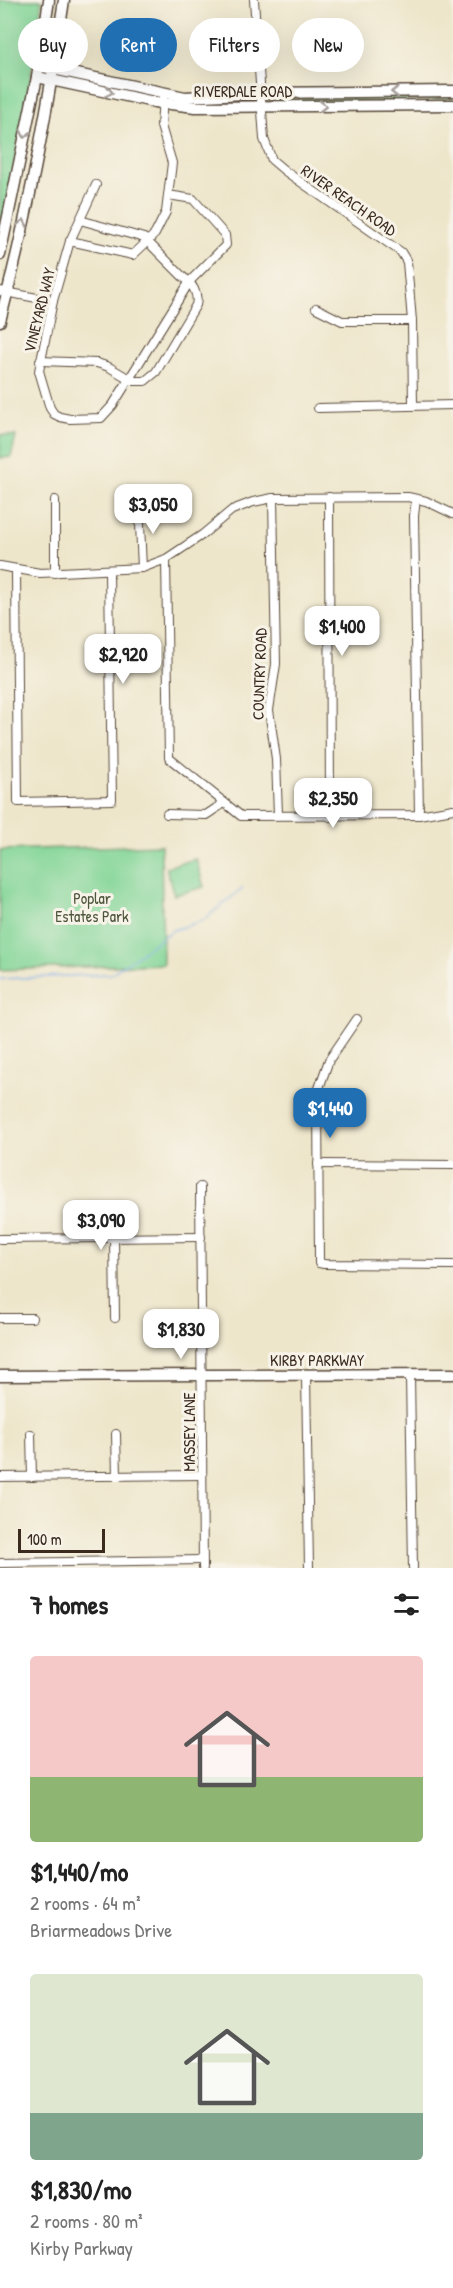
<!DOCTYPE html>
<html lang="en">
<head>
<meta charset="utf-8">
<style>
  body { margin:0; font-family:"Patrick Hand",sans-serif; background:#f2f2f2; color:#222; height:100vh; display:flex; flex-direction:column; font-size:22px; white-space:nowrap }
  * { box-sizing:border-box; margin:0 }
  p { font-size:20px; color:#767676 }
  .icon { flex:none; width:33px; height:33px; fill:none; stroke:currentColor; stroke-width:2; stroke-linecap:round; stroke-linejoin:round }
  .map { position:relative; height:1568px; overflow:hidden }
  .side { display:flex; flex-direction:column; background:#fff; flex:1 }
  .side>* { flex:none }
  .hud { position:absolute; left:18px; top:18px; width:417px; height:54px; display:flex; gap:12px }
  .scale { position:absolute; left:18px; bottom:15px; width:87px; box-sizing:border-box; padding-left:6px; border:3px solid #3b2a1e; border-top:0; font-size:16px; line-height:21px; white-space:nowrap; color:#3b2a1e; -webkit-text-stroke:4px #f7f3e8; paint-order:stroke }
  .price { position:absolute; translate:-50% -51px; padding:0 14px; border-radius:12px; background:#fff; color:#222; font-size:20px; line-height:39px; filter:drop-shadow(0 2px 3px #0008) }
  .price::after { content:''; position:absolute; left:50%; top:36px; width:18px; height:14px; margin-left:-9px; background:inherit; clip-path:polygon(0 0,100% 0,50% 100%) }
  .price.on { background:#1f6fb2; color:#fff }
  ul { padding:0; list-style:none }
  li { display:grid; align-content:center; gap:12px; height:318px; padding:0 30px }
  li span { display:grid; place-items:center; height:186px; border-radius:6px; color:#555 }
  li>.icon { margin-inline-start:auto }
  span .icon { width:108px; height:108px; fill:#fffc; stroke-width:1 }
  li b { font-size:26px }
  h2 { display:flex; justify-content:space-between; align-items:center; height:72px; padding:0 30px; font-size:26px }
  .tag { padding:0 21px; border-radius:27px; background:#fff; box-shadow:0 6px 24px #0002; font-size:21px; line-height:54px }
  .tag.on { background:#1f6fb2; color:#fff }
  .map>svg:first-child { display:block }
  .green { fill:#83d698; stroke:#5f805b; stroke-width:1.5 }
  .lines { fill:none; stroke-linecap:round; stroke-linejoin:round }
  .stream { stroke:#7faee9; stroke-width:1.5 }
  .minor-casing { stroke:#564638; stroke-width:10 }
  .major-casing { stroke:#564638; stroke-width:13 }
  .minor { stroke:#fff; stroke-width:8 }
  .major { stroke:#fff; stroke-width:10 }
  .oneway { stroke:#a79f9a }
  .labels { text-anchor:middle; stroke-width:6; stroke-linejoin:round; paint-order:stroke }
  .street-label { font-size:16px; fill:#3b2a1e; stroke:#f7f3e8 }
  .park-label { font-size:16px; fill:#4d553c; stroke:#f7f3e8 }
</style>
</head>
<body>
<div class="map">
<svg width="453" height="1568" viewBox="0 0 453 1568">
  <rect width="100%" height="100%" fill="#f7f3e8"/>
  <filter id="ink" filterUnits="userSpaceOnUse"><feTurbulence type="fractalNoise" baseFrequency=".0167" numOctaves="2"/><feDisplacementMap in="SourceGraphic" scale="12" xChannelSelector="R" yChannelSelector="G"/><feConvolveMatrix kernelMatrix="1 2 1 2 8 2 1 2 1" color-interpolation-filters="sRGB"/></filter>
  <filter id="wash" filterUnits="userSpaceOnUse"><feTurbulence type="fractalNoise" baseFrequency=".008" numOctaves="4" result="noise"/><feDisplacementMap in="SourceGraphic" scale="24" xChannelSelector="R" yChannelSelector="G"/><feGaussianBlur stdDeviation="1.35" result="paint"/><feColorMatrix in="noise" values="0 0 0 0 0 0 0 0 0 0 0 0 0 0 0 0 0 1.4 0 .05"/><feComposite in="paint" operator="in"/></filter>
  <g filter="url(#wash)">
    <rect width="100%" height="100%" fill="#eee6cb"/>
    <!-- green -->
    <g class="green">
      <polygon points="0,0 42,0 29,90 0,235"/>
      <polygon points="453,95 453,99 434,101 270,102 272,99 298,99 312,96"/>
      <polygon points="0,435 16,436 11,457 0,458"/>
      <polygon points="161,845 163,964 0,970 0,850"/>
      <polygon points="196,859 204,887 174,895 166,867"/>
    </g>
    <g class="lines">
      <!-- stream -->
      <polyline class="stream" points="0,979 111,974 173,930 202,921 243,888"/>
    </g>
  </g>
  <g filter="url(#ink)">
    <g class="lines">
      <!-- minor casing -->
      <g class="minor-casing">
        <g id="minor">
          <polyline points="254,0 264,139 272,160 285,171 388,243 401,252 407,262 412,321 413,405"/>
          <polyline points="96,185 70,241 53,301 39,371 50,408 54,414 60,417 70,419 101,418 113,405 190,281 226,245 225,235 193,199 168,195"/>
          <polyline points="70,241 133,255 155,234 166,212 172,163 161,126 163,98"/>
          <polyline points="0,291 53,301"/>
          <polyline points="316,308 342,321 412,321"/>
          <path d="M40,361l57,2 12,4 24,14h12l11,-9 40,-67c3,-11 -4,-22 -13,-28l-39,-39 -64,-18"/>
          <polyline points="318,408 453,405"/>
          <polyline points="329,497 330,817"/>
          <polyline points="273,498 276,664 269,710 276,759 278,815"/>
          <polyline points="416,499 414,516 419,815"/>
          <polyline points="139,502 142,568"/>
          <polyline points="166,559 169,758 241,816 419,815 453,809"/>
          <polyline points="0,566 40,573 142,568 166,559 202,535 232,510 253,502 273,498 408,497 426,501 453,514"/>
          <polyline points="16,570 18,802 112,800 109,571"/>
          <polyline points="55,573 55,500"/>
          <polyline points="167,814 206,815 224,803"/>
          <polyline points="357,1019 329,1060 318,1091 319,1263 324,1264 453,1265"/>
          <polyline points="318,1164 453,1165"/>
          <polyline points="200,1187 203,1568"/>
          <polyline points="114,1238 115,1318"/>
          <polyline points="0,1239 201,1237"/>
          <polyline points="0,1318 32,1318"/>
          <polyline points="306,1375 309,1568"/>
          <polyline points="410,1375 413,1568"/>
          <polyline points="31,1434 32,1477"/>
          <polyline points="116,1434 117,1476"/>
          <polyline points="0,1477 202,1475"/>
          <polyline points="0,1563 202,1560"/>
        </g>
      </g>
      <!-- major casing -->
      <g class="major-casing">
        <g id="major">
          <polyline points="39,66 185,97 262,93 453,91"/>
          <polyline points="37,77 154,102 195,107 453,105"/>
          <polyline points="0,255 37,77 49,0"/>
          <path d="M0,321c28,-105 48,-213 64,-321"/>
          <polyline points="0,1376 453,1374"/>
        </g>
      </g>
      <!-- minor -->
      <use href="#minor" class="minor"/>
      <!-- major -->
      <use href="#major" class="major"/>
    </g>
    <!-- one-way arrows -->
    <defs><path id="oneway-chevron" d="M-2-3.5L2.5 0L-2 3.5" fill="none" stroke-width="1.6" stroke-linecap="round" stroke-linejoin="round" transform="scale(1.5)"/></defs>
    <g class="oneway">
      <use href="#oneway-chevron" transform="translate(109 92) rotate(12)"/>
      <use href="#oneway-chevron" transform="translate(395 92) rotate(180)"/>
      <use href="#oneway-chevron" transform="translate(323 106)"/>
      <use href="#oneway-chevron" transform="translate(25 134) rotate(102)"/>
      <use href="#oneway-chevron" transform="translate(23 223) rotate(-78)"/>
    </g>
  </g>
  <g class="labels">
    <!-- street labels -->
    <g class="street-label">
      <text x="243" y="97">RIVERDALE ROAD</text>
      <text transform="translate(349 200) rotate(35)" y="6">RIVER REACH ROAD</text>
      <text transform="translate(39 310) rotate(-76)" y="6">VINEYARD WAY</text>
      <text transform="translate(259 674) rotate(-88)" y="6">COUNTRY ROAD</text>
      <text x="317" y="1366">KIRBY PARKWAY</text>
      <text transform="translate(189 1432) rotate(-90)" y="6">MASSEY LANE</text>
    </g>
    <!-- park labels -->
    <g class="park-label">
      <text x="92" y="904">Poplar<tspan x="92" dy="18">Estates Park</tspan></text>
    </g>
  </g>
</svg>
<div class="scale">100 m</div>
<b class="price" style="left:153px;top:535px">$3,050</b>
<b class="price" style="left:342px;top:657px">$1,400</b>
<b class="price" style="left:123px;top:685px">$2,920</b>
<b class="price" style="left:333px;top:829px">$2,350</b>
<b class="price on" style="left:330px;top:1139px">$1,440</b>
<b class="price" style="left:101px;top:1251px">$3,090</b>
<b class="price" style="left:181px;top:1360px">$1,830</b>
<div class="hud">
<a class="tag">Buy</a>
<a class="tag on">Rent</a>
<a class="tag">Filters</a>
<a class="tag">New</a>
</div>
</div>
<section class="side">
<h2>7 homes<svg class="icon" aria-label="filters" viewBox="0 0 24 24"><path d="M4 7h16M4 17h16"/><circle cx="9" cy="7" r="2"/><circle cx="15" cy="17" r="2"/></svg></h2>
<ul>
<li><span style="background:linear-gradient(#f6c9c9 65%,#8fb573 0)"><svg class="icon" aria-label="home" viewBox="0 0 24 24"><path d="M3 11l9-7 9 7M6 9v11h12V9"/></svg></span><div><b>$1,440/mo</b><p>2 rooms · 64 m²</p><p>Briarmeadows Drive</p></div></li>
<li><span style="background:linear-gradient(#dfe7d0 75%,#7fa58c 0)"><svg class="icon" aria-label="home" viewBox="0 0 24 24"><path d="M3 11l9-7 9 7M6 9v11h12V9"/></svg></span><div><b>$1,830/mo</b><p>2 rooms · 80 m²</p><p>Kirby Parkway</p></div></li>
</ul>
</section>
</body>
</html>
